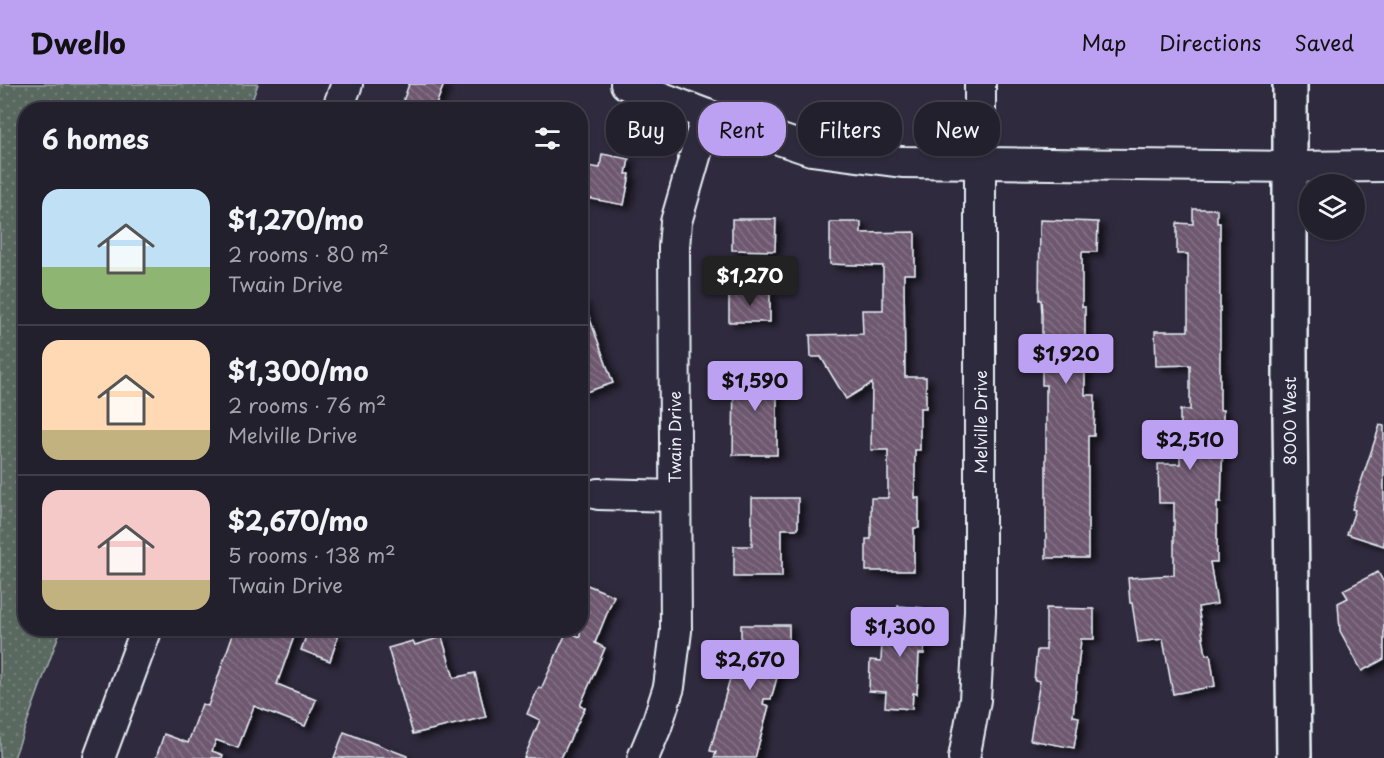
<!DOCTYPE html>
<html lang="en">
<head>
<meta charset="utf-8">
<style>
  body { margin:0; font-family:"Playpen Sans",sans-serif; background:#2b2836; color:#f1f3f6; height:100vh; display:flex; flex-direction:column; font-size:22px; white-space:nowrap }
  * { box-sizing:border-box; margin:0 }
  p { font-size:20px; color:#a3a3aa }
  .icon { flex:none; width:33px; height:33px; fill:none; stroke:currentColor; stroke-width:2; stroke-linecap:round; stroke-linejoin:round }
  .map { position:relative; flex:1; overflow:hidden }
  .side { position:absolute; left:18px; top:18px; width:570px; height:534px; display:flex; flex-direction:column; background:#23202e; border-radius:24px; box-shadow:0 2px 4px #0004,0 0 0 2px #403e4a }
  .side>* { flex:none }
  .guide { position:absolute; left:606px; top:18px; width:570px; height:54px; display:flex; gap:12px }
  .tools { position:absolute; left:1299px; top:90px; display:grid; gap:12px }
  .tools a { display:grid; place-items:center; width:66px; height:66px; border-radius:50%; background:#23202e; box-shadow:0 2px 4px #0004,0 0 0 2px #403e4a; font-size:30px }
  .price { position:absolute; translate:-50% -51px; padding:0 14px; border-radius:6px; background:#bca0f2; color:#111; font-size:20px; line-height:39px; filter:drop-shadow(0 2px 3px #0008) }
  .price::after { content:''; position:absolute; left:50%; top:36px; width:18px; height:14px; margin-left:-9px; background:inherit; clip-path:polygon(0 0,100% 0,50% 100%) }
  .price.on { background:#222; color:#fff }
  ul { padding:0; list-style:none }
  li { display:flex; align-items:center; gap:18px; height:150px; padding:0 24px }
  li+li { border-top:2px solid #403e4a }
  li span { display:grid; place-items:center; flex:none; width:168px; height:120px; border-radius:18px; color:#555 }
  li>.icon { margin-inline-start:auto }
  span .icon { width:72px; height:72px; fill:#fffc; stroke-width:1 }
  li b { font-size:26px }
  h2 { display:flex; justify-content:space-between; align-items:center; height:72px; padding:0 24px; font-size:26px }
  .chip { padding:0 21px; border-radius:24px; background:#23202e; box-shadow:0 2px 4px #0004,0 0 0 2px #403e4a; font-size:21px; line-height:54px }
  .chip.on { background:#bca0f2; color:#111 }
  header { display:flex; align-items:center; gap:36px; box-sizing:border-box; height:84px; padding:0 30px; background:#bca0f2; color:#111 }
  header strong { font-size:28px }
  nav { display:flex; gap:33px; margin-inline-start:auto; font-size:21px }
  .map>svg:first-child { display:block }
  .green { fill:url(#green-dots); stroke:#a1adac; stroke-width:1.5 }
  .building { fill:url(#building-back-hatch); stroke:#e8f1f8; stroke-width:1.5; filter:url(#shadow) }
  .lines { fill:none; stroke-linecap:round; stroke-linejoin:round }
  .street-casing { stroke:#e8f1f8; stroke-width:34 }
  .secondary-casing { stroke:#e8f1f8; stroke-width:38 }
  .street { stroke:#2f2a3d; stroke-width:30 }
  .secondary { stroke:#2f2a3d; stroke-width:33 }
  .labels { text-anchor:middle; stroke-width:4.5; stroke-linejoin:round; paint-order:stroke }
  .street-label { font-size:16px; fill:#e8f1f8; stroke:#2f2a3d }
</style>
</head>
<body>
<header>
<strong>Dwello</strong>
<nav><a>Map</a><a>Directions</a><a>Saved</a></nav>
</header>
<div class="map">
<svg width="1384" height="674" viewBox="0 0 1384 674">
  <defs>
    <pattern id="green-dots" width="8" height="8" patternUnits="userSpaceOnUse" patternTransform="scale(1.5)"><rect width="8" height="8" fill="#5a6960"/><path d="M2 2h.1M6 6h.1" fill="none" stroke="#727f78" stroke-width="1.8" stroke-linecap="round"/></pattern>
    <pattern id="building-back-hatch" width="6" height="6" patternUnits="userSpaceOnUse" patternTransform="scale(1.5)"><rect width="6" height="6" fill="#6e596f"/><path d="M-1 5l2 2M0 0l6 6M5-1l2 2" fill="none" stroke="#837184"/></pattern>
    <filter id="shadow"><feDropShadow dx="6" dy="4" stdDeviation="3" flood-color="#0009"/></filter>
  </defs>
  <rect width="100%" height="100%" fill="#2f2a3d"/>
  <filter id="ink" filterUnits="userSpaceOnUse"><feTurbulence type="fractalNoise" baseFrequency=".0167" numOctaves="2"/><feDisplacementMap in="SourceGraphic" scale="12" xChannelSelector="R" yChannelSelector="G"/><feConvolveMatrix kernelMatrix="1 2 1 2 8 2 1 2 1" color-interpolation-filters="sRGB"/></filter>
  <g filter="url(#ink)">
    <!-- green -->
    <polygon class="green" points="0,0 258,0 249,25 26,26 26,544 61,545 14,674 0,674"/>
    <!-- building -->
    <g class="building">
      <polygon points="409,0 444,0 434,26 400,26"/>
      <polygon points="602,70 629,75 626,90 630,90 624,121 581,113 587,82 600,84"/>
      <polygon points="1193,125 1217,125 1217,139 1220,139 1220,326 1223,326 1223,357 1221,418 1217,418 1217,478 1210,478 1217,520 1198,523 1206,571 1210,570 1215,602 1173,610 1163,555 1138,558 1132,519 1130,519 1128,494 1174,491 1174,419 1159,419 1158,380 1180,380 1180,326 1190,326 1190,281 1156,282 1155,247 1188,247 1188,170 1177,170 1177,139 1193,140"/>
      <polygon points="732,135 776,135 775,167 732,166"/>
      <polygon points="1040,136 1098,138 1097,168 1082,168 1082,223 1085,223 1085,311 1095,311 1094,352 1088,352 1088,474 1046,474 1046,301 1042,301 1042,230 1041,216 1039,216"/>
      <polygon points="830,138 861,138 861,149 915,148 915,190 904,190 905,293 926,293 926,324 920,324 920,366 915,366 915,414 919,414 919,444 914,444 914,487 866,487 866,455 871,455 871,414 888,414 888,366 871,366 872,299 846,315 821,273 811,273 810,251 863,250 862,226 883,226 883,182 830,180"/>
      <rect x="729" y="208" width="41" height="30"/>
      <polygon points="580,216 583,216 613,299 580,310"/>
      <polygon points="734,285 777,285 777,371 733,371"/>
      <polygon points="1380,341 1384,342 1384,462 1347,450 1355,426 1352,425"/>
      <polygon points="752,414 798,414 798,445 782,445 782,493 734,493 734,462 752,462"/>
      <polygon points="1378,488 1384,499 1384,575 1362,587 1340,547 1338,519 1348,514 1343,506"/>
      <polygon points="580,498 614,512 595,559 605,564 580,622 585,624 561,674 524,674 540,636 527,630 539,603 541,605 567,547 580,553"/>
      <polygon points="898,522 923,524 922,538 926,538 924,570 919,570 917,610 913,609 912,625 885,623 886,608 869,607 870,576 881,577 883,536 897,537"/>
      <polygon points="1046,524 1094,525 1094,555 1081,555 1073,632 1079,633 1074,664 1030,656 1040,597 1034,596 1037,566 1046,566"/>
      <polygon points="741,541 789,541 789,572 783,572 771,615 764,615 763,620 769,622 755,674 714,674 716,668 710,667 734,580 741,582"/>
      <polygon points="235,544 281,544 295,550 277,600 316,616 305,642 254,622 238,664 216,656 212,667 223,671 222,674 156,674 164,650 188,659 202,620 208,622"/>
      <polygon points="309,544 314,544 338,553 330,577 301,566"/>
      <polygon points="442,553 454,594 475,589 486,633 413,650 388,564 413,557 415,561"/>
      <polygon points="344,648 407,672 407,674 334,674"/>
    </g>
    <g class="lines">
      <!-- street casing -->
      <g class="street-casing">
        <g id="street">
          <polyline points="626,0 707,31 811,66 902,78 1290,83 1384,82"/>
          <polyline points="337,26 347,0"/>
          <polyline points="598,410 675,412"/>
          <polyline points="99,674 147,544"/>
          <polyline points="643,674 656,643 669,603 676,547 674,163 676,138 707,31"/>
          <polyline points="964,674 975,616 980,527 980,0"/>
        </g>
      </g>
      <!-- secondary casing -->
      <g class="secondary-casing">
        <polyline id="secondary" points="1290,0 1290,332 1294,674"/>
      </g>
      <!-- street -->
      <use href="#street" class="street"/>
      <!-- secondary -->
      <use href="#secondary" class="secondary"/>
    </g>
  </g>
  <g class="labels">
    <!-- street labels -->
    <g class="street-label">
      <text transform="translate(1290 337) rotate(-90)" y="6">8000 West</text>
      <text transform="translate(981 338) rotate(-90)" y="6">Melville Drive</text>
      <text transform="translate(675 353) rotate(-90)" y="6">Twain Drive</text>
    </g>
  </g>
</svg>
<div class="tools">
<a><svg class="icon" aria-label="layers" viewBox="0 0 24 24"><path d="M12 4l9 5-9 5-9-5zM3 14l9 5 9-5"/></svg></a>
</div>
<b class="price on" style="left:750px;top:223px">$1,270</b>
<b class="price" style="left:1066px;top:301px">$1,920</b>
<b class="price" style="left:755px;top:328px">$1,590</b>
<b class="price" style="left:1190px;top:387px">$2,510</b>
<b class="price" style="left:900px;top:574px">$1,300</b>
<b class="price" style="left:750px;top:607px">$2,670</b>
<div class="guide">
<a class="chip">Buy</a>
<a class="chip on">Rent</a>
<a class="chip">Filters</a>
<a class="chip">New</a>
</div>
<section class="side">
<h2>6 homes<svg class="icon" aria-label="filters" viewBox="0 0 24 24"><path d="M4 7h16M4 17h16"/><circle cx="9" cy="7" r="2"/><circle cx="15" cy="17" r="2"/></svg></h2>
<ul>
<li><span style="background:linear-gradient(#bfe0f5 65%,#8fb573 0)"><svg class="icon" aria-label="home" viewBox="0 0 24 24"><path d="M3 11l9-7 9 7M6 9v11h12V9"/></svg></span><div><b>$1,270/mo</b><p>2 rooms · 80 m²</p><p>Twain Drive</p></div></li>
<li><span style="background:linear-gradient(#ffd9b3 75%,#c2b280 0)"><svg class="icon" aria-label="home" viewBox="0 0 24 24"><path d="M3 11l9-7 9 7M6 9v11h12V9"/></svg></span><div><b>$1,300/mo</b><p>2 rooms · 76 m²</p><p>Melville Drive</p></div></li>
<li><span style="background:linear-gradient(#f6c9c9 75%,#c2b280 0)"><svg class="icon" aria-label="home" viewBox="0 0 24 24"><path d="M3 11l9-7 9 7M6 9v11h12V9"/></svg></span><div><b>$2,670/mo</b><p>5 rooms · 138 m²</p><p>Twain Drive</p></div></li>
</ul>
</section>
</div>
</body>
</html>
